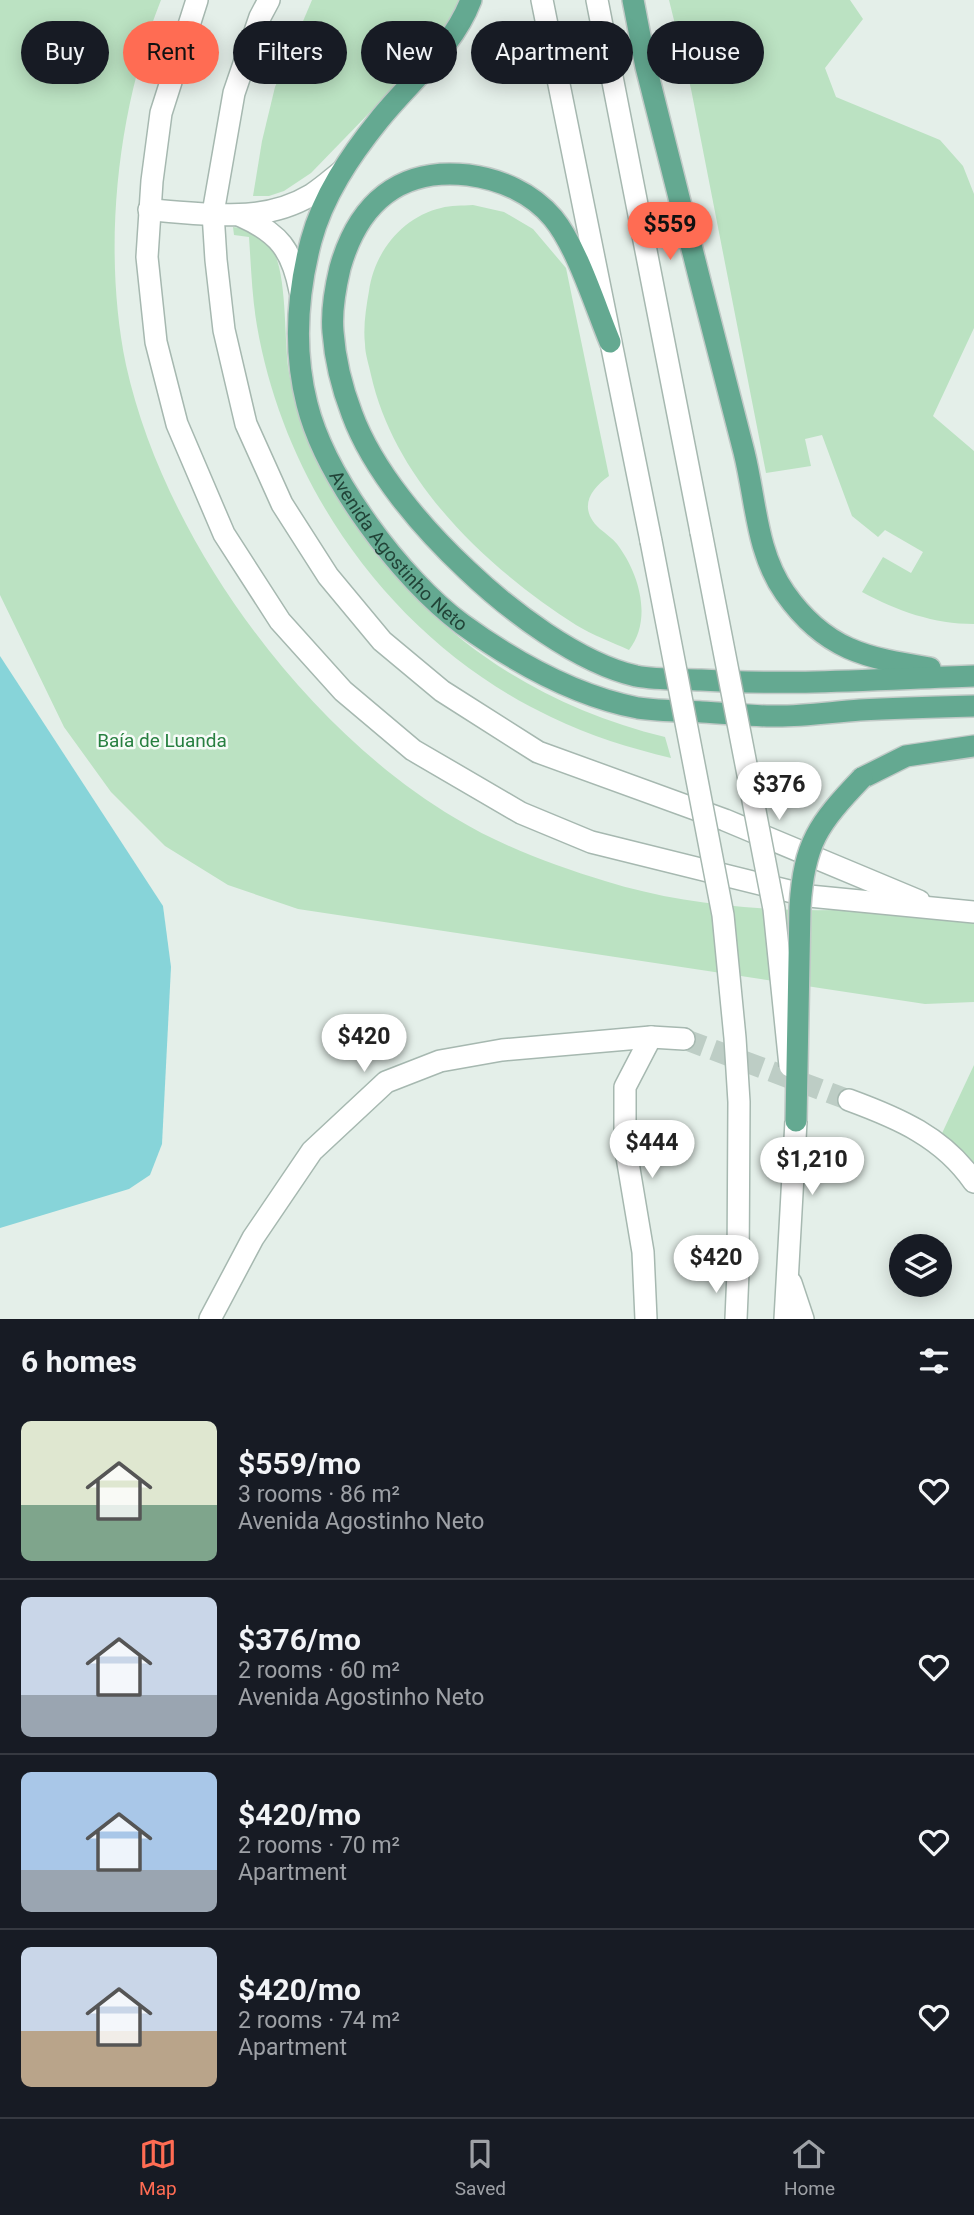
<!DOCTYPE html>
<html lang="en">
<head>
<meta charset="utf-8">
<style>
  body { margin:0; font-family:Roboto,sans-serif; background:#20242c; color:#f1f3f6; height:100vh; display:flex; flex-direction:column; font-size:26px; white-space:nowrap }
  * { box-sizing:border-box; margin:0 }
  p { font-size:23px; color:#9ea1a6 }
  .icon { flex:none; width:38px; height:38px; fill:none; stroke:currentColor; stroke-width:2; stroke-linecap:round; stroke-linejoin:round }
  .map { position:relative; height:1319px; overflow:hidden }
  .sheet { display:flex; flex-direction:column; background:#171b24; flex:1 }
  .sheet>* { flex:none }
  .guide { position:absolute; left:21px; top:21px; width:933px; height:63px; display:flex; gap:14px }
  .fabs { position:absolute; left:889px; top:1234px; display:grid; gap:14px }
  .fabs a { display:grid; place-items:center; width:63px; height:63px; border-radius:50%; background:#171b24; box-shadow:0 4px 18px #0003; font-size:35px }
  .price { position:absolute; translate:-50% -60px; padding:0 16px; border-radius:24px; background:#fff; color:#222; font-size:23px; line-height:46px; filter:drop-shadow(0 2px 4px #0008) }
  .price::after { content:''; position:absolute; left:50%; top:42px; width:21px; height:16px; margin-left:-10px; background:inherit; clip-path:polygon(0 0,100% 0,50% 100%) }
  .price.selected { background:#ff6c53; color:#111 }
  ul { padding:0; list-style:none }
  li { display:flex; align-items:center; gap:21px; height:175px; padding:0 21px }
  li+li { border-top:2px solid #363941 }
  li span { display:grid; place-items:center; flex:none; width:196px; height:140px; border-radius:10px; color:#555 }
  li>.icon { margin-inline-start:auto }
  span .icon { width:84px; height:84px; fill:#fffc; stroke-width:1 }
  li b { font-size:30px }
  h2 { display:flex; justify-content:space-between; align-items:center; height:84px; padding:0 21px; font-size:30px }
  .pill { padding:0 24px; border-radius:32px; background:#171b24; box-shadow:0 4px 18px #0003; font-size:24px; line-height:63px }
  .pill.selected { background:#ff6c53; color:#111 }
  .tab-bar { display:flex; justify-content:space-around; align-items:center; height:98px; border-top:2px solid #363941; background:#171b24; font-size:19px; color:#9ea1a6 }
  .tab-bar a { display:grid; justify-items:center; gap:4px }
  .tab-bar .selected { color:#ff6c53 }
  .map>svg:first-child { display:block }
  .green { fill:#bbe2c2 }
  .water { fill:#87d4d9 }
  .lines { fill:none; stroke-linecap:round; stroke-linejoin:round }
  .minor-tunnel { stroke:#bdcdc5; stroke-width:21; stroke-dasharray:21 10; stroke-linecap:butt }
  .minor-casing { stroke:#a6b8b0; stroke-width:24 }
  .major-casing { stroke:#c1cac7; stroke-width:24 }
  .minor { stroke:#fff; stroke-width:21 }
  .major { stroke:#64a991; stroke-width:21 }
  .minor-bridge-casing { stroke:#a6b8b0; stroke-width:24; stroke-linecap:butt }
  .major-bridge-casing { stroke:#c1cac7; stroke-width:24; stroke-linecap:butt }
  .minor-bridge { stroke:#fff; stroke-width:21 }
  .major-bridge { stroke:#64a991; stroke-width:21 }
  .labels { text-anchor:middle; stroke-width:5; stroke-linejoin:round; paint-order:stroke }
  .street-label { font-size:19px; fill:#214337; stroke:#f6fbf8 }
  .park-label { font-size:19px; fill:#277f40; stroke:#f6fbf8 }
</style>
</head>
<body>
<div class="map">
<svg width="974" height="1319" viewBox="0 0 974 1319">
  <rect width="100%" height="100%" fill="#e4efe9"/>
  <!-- green -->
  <g class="green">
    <path d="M0,0h161c-44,110 -59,249 -35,365 38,173 177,363 329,453 44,27 100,48 150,63 54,17 112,25 168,28 67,4 134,-4 201,3v90l-49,2 -627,-95 -70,-24 -63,-39 -54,-54 -47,-65 -64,-132z"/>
    <polygon points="312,0 461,0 440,40 311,173 284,191 269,196 253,196 262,141 275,87"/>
    <path d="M669,0h181l13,19 -38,49 11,29 104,43 23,26 11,28v134l-41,88 41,35v173c-40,0 -77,-13 -112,-32l21,-35 28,16 12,-21 -38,-22 -7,7 -26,-21 -30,-81 -17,4 6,27 -45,7 -75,-384z"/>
    <path d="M473,205l31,7 29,17 33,39 43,208c-20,14 -31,33 -9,53 6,5 12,9 17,15 22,29 36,75 12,106 -17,-8 -37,-15 -53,-25 -89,-57 -181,-143 -205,-250 -2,-10 -6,-21 -6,-31 -2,-17 1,-36 4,-53 5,-38 33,-74 72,-83 10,-3 21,-2 32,-3z"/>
    <path d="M233,227c12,2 26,2 34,12 22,27 16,98 22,134 5,26 12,52 23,76 10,23 23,44 37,65 75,116 182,190 316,223l6,21c-41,-10 -81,-22 -120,-41 -153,-72 -265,-224 -294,-391 -5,-29 -6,-60 -8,-89l-15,-2z"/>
    <polygon points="974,1065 974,1182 937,1144"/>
  </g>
  <!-- water -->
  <polygon class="water" points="0,656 163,906 171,967 162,1144 150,1175 129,1189 0,1228"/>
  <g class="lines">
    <!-- minor-tunnel -->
    <polyline class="minor-tunnel" points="684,1039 849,1100"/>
    <!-- minor casing -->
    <g class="minor-casing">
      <g id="minor">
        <polyline points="197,0 161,113 152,181 147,257 156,342 177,424 224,534 280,621 343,691 413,750 521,813 591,842 809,896 974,912"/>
        <polyline points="269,0 260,17 234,93 213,213 216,260 224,330 246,424 282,504 328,576 382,641 442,691 538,752 725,820 919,901"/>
        <polyline points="542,0 651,541"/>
        <polyline points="597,0 701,532"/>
        <path d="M149,210c56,3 112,15 162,-15 11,-7 21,-16 31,-24"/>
        <path d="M241,216c38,17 51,34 59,75"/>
        <path d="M849,1100c49,18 94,37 125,82"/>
        <polyline points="791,1283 803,1319"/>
        <polyline points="210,1319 253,1238 312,1151 386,1082 440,1061 502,1050 651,1037 684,1039"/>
        <polyline points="646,1319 643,1252 625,1145 625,1087 651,1037"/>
        <polyline points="736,1319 738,1272"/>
        <polyline points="785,1319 796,1121"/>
      </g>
    </g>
    <!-- major casing -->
    <g class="major-casing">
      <g id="major">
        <path id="s1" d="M471,0c-18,48 -61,81 -92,120 -29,36 -56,76 -68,121 -14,54 -18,108 -4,163 18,73 94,175 155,220 51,37 113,72 176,84 21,3 43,3 64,4 23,1 46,4 69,4 29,1 60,-4 89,-6 38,-2 76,-3 114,-4"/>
        <path d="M633,0l13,67c32,128 65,257 98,385 12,48 12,100 41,141 40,57 81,65 145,75"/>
        <path d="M610,342c-15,-36 -33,-95 -57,-124 -21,-25 -53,-39 -85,-43 -69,-8 -110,29 -128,93 -5,21 -9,42 -7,64 2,28 9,56 19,82 21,57 71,115 115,156 42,40 111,93 169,106 21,4 44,3 65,4 91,6 182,-1 273,-4"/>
        <polyline points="862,778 906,756 974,746"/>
      </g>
    </g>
    <!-- minor -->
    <use href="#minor" class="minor"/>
    <!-- major -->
    <use href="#major" class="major"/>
    <!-- minor-bridge casing -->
    <g class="minor-bridge-casing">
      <g id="minor-bridge">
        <polyline points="701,532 774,909 790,1066"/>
        <polyline points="651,541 723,915 735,1038 739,1102 738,1272"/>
      </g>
    </g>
    <!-- major-bridge casing -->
    <g class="major-bridge-casing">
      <path id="major-bridge" d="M796,1121l4,-214c4,-64 18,-83 62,-129"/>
    </g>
    <!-- minor-bridge -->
    <use href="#minor-bridge" class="minor-bridge"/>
    <!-- major-bridge -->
    <use href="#major-bridge" class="major-bridge"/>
  </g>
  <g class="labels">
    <!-- street labels -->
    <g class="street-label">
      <text dy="7" stroke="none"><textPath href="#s1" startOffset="632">Avenida Agostinho Neto</textPath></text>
    </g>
    <!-- park labels -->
    <g class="park-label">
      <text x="162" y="747">Baía de Luanda</text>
    </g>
  </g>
</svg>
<div class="fabs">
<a><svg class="icon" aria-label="layers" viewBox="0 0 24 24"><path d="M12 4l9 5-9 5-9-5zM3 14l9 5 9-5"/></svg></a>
</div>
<b class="price selected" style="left:670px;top:262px">$559</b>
<b class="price" style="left:779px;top:822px">$376</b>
<b class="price" style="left:364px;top:1074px">$420</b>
<b class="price" style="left:652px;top:1180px">$444</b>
<b class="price" style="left:812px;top:1197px">$1,210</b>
<b class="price" style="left:716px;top:1295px">$420</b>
<div class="guide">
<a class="pill">Buy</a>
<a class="pill selected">Rent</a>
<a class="pill">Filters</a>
<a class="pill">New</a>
<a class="pill">Apartment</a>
<a class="pill">House</a>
</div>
</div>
<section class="sheet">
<h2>6 homes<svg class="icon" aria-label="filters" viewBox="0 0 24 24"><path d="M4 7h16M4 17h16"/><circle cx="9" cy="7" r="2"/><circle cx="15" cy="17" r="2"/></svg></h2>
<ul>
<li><span style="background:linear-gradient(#dfe7d0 60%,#7fa58c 0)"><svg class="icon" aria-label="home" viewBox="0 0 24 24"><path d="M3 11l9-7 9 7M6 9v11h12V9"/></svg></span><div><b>$559/mo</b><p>3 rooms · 86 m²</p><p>Avenida Agostinho Neto</p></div><svg class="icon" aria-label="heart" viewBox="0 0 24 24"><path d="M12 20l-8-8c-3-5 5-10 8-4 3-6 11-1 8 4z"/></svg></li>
<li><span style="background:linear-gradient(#c9d6e8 70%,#9aa5b1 0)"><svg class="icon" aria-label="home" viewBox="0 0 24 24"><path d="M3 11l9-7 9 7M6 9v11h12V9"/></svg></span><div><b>$376/mo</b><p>2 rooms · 60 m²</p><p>Avenida Agostinho Neto</p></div><svg class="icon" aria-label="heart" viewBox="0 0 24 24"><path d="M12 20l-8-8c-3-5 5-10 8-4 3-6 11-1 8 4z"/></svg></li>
<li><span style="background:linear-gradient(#a9c7e8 70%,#9aa5b1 0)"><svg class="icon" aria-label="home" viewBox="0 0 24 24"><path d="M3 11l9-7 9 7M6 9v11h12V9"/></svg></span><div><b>$420/mo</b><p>2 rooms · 70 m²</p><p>Apartment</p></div><svg class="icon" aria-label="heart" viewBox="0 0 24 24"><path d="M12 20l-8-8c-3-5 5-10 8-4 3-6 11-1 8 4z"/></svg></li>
<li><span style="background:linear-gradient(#c9d6e8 60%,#b9a48a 0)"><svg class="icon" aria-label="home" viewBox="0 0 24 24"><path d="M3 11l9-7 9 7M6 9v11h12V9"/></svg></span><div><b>$420/mo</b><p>2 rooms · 74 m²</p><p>Apartment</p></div><svg class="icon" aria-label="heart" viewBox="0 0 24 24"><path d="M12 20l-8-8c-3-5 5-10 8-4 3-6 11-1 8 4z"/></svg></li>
</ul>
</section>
<nav class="tab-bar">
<a class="selected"><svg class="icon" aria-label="map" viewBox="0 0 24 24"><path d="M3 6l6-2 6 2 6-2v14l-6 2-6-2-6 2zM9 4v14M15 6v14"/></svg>Map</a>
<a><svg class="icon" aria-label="saved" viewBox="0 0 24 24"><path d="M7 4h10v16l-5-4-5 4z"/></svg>Saved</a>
<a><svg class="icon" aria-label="home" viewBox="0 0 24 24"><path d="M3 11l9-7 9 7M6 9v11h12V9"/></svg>Home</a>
</nav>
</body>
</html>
